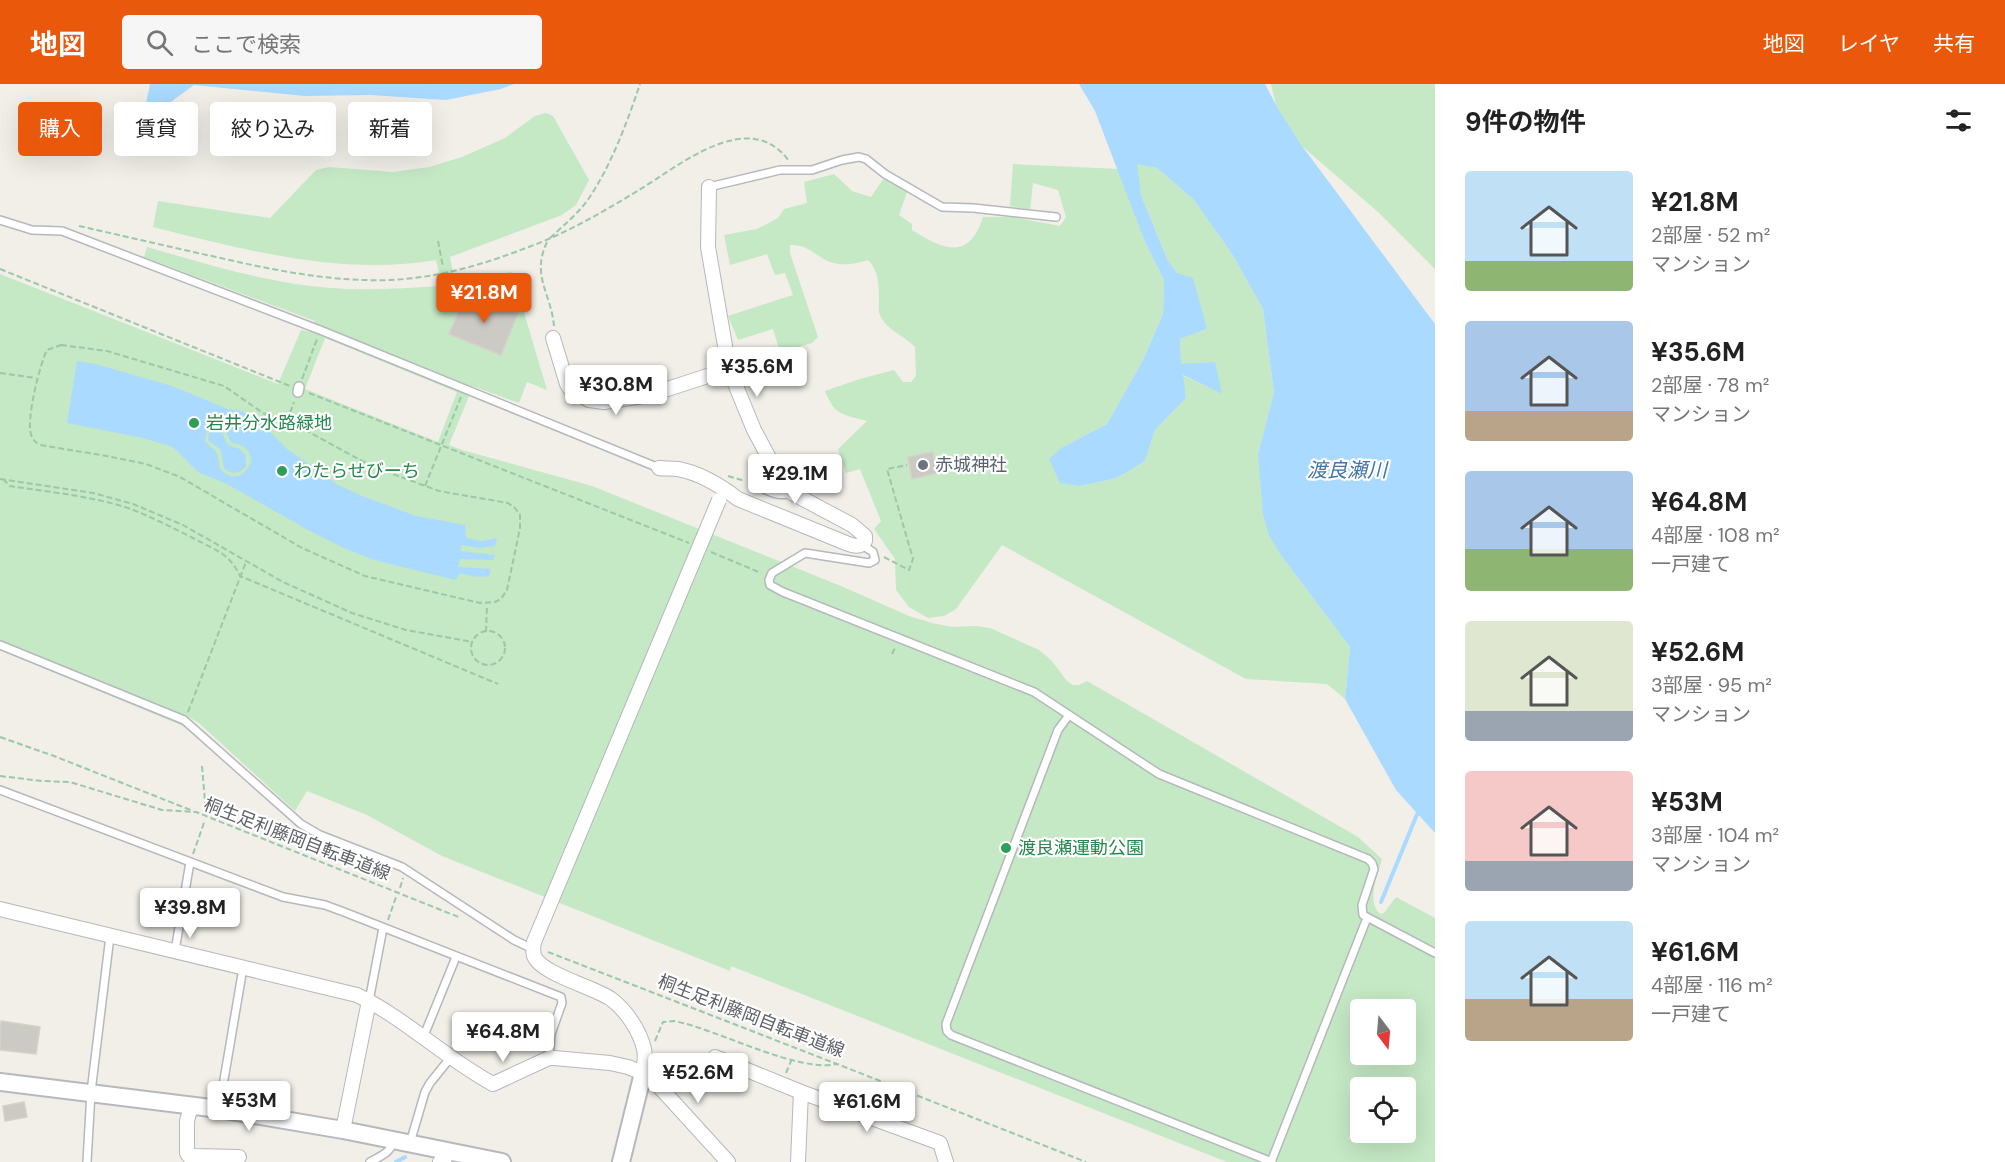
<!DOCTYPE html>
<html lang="ja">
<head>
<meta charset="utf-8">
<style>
  body { margin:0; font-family:"DM Sans","Noto Sans JP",sans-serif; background:#f6f6f6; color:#222; height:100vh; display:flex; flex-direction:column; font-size:22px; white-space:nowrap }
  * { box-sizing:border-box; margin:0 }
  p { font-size:20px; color:#767676 }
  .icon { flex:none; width:33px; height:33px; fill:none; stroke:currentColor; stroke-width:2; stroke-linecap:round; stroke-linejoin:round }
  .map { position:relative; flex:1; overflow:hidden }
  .details { display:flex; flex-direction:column; background:#fff; width:570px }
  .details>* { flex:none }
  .top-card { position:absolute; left:18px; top:18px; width:570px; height:54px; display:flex; gap:12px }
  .needle { width:39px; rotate:164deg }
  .controls { position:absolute; left:1350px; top:915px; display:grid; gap:12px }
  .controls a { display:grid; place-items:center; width:66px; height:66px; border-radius:6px; background:#fff; box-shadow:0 6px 24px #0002; font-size:30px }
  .price { position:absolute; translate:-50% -51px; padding:0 14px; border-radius:6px; background:#fff; color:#222; font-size:20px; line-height:39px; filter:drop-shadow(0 2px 3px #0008) }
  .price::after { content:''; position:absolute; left:50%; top:36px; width:18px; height:14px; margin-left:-9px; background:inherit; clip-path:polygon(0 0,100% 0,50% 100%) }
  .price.selected { background:#ea580c; color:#fff }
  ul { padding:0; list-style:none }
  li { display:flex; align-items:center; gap:18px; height:150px; padding:0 30px }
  li span { display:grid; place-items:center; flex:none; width:168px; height:120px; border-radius:6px; color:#555 }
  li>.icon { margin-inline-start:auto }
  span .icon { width:72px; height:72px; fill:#fffc; stroke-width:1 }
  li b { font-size:26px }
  h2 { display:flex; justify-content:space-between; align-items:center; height:72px; padding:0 30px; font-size:26px }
  .tag { padding:0 21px; border-radius:6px; background:#fff; box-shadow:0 6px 24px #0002; font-size:21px; line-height:54px }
  .tag.selected { background:#ea580c; color:#fff }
  header { display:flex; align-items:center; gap:36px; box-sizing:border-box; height:84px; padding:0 30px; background:#ea580c; color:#fff }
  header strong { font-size:28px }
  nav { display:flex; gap:33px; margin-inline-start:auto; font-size:21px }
  .search { width:420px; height:54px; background:#f6f6f6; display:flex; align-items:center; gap:15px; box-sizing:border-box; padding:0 21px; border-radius:6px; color:#767676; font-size:22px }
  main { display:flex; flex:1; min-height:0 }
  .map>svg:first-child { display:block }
  .green { fill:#c5e8c5; fill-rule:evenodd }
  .water { fill:#aadaff; fill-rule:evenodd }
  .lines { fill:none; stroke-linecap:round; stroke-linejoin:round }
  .stream { stroke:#aadaff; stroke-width:4 }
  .building { fill:#cccac5; stroke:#d6d1c6; stroke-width:1.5 }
  .service-casing { stroke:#b5b8bc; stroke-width:10 }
  .pedestrian-casing { stroke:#b5b8bc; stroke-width:12 }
  .minor-casing { stroke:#b5b8bc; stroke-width:16 }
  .tertiary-casing { stroke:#b5b8bc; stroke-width:20 }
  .path { stroke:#9cc7a9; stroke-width:2; stroke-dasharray:6 3; stroke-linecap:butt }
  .service { stroke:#fff; stroke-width:7 }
  .pedestrian { stroke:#fff; stroke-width:9 }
  .minor { stroke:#fff; stroke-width:14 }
  .tertiary { stroke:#fff; stroke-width:16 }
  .minor-bridge-casing { stroke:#b5b8bc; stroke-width:16; stroke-linecap:butt }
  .minor-bridge { stroke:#fff; stroke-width:14 }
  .leisure-dot { fill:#2e9e5b; stroke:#fff; stroke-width:2 }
  .worship-dot { fill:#6b7280; stroke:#fff; stroke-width:2 }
  .labels { text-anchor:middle; stroke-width:4.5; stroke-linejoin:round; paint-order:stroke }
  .leisure-label { font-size:18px; fill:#27864d; stroke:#fff; text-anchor:start }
  .worship-label { font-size:18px; fill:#5b616d; stroke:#fff; text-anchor:start }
  .street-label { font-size:18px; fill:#5f6368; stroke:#fff }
  .water-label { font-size:20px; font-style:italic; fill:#4174aa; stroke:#fff }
</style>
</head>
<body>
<header>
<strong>地図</strong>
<div class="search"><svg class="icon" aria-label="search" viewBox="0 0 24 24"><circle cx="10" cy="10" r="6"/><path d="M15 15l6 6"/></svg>ここで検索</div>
<nav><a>地図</a><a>レイヤ</a><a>共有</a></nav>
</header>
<main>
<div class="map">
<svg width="1435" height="1078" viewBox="0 0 1435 1078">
  <rect width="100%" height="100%" fill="#f1efe8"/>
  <!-- green -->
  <g class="green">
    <polygon points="1271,0 1435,0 1435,185 1378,128 1302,62 1276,21"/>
    <path d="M546,29l7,3 36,64 -13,25 -14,10 -112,42 5,25 57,-10 35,118 -20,-8 -8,21 -47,-17 -5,8 2,2 -20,49 13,5 130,36 249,100 68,30 23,7 20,4 24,-1 14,2 49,22 12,10 16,21 6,4h6l8,-4 271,156 24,22c-4,15 -16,42 -2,55l4,-1 12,-16 39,21v244h-208l-496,-196 -1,5 -288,-115 -75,-41 -60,-24 -12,20 -95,-87 -11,-7 -6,9 -183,-76v-376l278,110 23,-54 9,2 5,-11 -171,-64 3,-10c60,17 122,37 184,41 37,3 74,0 111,-2l-6,-26c-95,16 -191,-10 -283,-33l5,-26 112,17 46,-48 13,-3 64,5 36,-5 33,-10 43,-19 30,-22zM325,254l132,54 -19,50 -133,-53zM1360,926h46v44h-46zM1360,1004h46v44h-46z"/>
    <path d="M1136,79l21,5 37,32 38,54 31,55 11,83 -16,62 22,100 70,93 -5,52 -18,-15 -81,-5 -244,-134 -46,64 -12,7 -16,2 -19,-11 -13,-17 -1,-31 -21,-30 7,-8 -21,-52 -14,4 -8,-24 29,-28c-25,-7 -32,-5 -42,-30l35,-12 34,-9 9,12h8l5,-6 -1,-29c-10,-11 -29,-17 -35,-32 -2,-4 -1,-10 -1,-14 0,-15 0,-30 -11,-41 -10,3 -23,6 -34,3 -17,-4 -24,-19 -44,-18v8l28,84 -6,6 -32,9 -7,-23 -35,11 -10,-24 65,-21 -8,-22 -10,2 -8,-21 -37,11 -6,-30 33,-6 21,-11 6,-9 23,-6 -3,-21 30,-8 18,17 19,6 13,-19 23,14 -8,23 13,9v6c30,19 57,32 71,-13h29l48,9 6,-9 -8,-27 -25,-7 -3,27 -20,-4 3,-42 106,5 26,73 19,38 -1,34 -20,46 -36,64 -44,23 17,39 33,-7 13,-6 19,-12 10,-31 31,-32 -4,-23 40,19 -41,-29 -1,-26 27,-10 -30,-56 -10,-14 -26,-64z"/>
  </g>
  <!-- water -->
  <g class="water">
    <polygon points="150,0 514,0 501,5 446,16 371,11 305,12 194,1 142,39"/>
    <polygon points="1079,0 1265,0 1276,21 1302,62 1435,240 1435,749 1396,706 1345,615 1350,563 1280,470 1269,451 1263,430 1258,370 1274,308 1263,225 1232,170 1194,116 1157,84 1137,80 1141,111 1167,175 1177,189 1193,194 1207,245 1180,255 1181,280 1215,278 1222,310 1183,291 1186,314 1155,346 1145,377 1126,389 1113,395 1080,402 1060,399 1049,375 1063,363 1107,340 1143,276 1163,230 1164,196 1145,158 1095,27"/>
    <path d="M77,277l18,3 77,22 56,23 14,2 19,12 26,26 51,36 24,11 54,20 49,9 1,13 16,3 15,-3 -2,8 -15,2 -18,-3 -2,6 35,4 -2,5 -33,-1 -2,8 33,2 -2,8c-6,-2 -11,1 -17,-1 -5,-1 -8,-3 -13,-2l-3,6 -58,-14 -27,-7 -27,-11 -36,-18 -81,-46 -29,-12 -25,-25 -30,-9 -76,-15zM217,341l7,4 7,13c4,2 9,2 13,5 18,13 -4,40 -21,25 -6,-5 -3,-11 -6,-18 -1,-5 -9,-8 -12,-13l2,-11z"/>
    <path d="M216,345l6,4 6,12 12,4 6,6v11c-6,8 -15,9 -22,2l-3,-18 -13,-10 1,-7z"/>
  </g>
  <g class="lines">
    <!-- stream -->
    <g class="stream">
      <polyline points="1381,818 1418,728"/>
      <polyline points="396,1078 405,1073"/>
    </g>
  </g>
  <!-- building -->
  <g class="building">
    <polygon points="467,209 518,229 501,271 449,250"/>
    <polygon points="933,368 937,389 912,395 908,373"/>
    <polygon points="1,937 40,943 36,970 0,966"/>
    <polygon points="24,1018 27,1033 5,1037 3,1022"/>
  </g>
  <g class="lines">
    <!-- service casing -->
    <g class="service-casing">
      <g id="service">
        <polyline points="709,103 780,86 812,86 842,76 859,73 866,75 885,90 942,123 973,124 1056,133"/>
        <polyline points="0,136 32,146 62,147 320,246 659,384"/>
        <path d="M753,400c13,6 25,14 39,9"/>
        <polyline points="862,461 873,468 875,476 869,479 805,469 772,489 769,496 770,501 783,508 1034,608 1159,690 1368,775 1372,779 1374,785 1362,821 1363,831 1435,869"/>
        <polyline points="0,561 184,636 301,740 320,751 402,783 514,856 533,865"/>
        <polyline points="1069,631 1058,646 946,940 947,947 951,951 1272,1078"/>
        <polyline points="0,706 283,813 325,821 344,828 561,913 562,919 551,950 549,974"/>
        <polyline points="175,867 190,778"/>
        <polyline points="369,917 383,844"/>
        <polyline points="423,954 456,873"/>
        <polyline points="219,1025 243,884"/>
        <polyline points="410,1059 425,1008 430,999 451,973"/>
        <polyline points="87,1078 91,1008 110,852"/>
        <path d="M370,1078c10,-6 21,-9 23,-21"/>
        <polyline points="1271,1078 1367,834"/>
      </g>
    </g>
    <!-- pedestrian casing -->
    <g class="pedestrian-casing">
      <polyline id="pedestrian" points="298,308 299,303"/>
    </g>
    <!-- minor casing -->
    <g class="minor-casing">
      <g id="minor">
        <polyline points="553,254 567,300 570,305 589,316 604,318 649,311 729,285"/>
        <path d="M659,384c6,1 13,0 19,1 22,4 43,17 60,30l108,44c8,3 14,5 19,-2v-5l-13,-11 -60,-32 -17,-24 -21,-39 -25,-61 -21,-122 1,-60"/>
        <path d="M0,825l357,86c49,24 88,63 136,89l56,-26h5l56,5 18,4 15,6 13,10 72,79"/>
        <path d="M534,858c-1,4 -1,9 0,14 7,18 60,31 77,43 15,11 29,32 33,50 2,8 0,16 -1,24"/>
        <polyline points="715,973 801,1008 940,1059 946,1078"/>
        <polyline points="191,1022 187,1037 187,1069 189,1072 194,1072 239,1073"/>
        <polyline points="343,1046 369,917"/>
        <polyline points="440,1078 445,1074 447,1067"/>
        <polyline points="798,1078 801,1008"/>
      </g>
    </g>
    <!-- tertiary casing -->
    <g class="tertiary-casing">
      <g id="tertiary">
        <polyline points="0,998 219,1025 343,1046 502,1078"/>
        <polyline points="621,1078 643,989"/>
      </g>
    </g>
    <!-- path -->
    <g class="path">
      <path d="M79,142c45,10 91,21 137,31 57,13 115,25 174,23 47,-2 92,-15 136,-32 39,-14 77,-36 113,-58 40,-24 110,-84 150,-29"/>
      <path d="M550,154c14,-13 29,-25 39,-40 22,-32 39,-78 51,-114"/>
      <polyline points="438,157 443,183"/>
      <path d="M547,158c-16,34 4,51 7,84"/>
      <polyline points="0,185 290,302"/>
      <polyline points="446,194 448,203"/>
      <path d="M61,261l46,6 117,35 39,27 35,13 64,35 28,12 49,18 69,12 7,5 5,7v13l-13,62 -6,9 -6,3 -15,1 -115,-27 -63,-28 -122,-71 -34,-13 -39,-8 -67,-11c-5,-3 -8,-6 -9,-11 -5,-14 9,-71 16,-84z"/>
      <polyline points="0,289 36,294"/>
      <polyline points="302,295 317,255"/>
      <polyline points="309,309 689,459"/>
      <polyline points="287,337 294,318"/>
      <polyline points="728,392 745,397"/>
      <polyline points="0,395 93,409 133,420 183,441 283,498 352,529 406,546 473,558"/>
      <path d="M3,395l7,7c39,6 81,10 118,22 24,9 45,20 67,31 22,12 34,14 45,37l258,108"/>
      <polyline points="425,402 461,313"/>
      <polyline points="711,468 761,489"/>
      <polyline points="884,473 909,486 913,475 887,385 907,381"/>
      <circle cx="488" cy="564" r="17"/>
      <polyline points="486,548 487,521"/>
      <polyline points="892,570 896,562"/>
      <polyline points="188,628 246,478"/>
      <polyline points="0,653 54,672 193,727"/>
      <polyline points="202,682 206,729"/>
      <polyline points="0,692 42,697 70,698 162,726 196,728 461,834"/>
      <polyline points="193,770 205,736"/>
      <polyline points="400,804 403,794"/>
      <polyline points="388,836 396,813"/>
      <polyline points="548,868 837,980 1086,1078"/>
      <path d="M655,957l8,-19 11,-1c43,8 123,52 163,43"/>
      <polyline points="786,989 792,975"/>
    </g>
    <!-- service -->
    <use href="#service" class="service"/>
    <!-- pedestrian -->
    <use href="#pedestrian" class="pedestrian"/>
    <!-- minor -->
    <use href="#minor" class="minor"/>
    <!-- tertiary -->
    <use href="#tertiary" class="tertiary"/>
    <!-- minor-bridge casing -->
    <g class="minor-bridge-casing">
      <polyline id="minor-bridge" points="534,858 719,416"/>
    </g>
    <!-- minor-bridge -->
    <use href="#minor-bridge" class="minor-bridge"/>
  </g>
  <!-- markers -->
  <g class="leisure-dot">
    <circle cx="194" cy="339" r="6"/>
    <circle cx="282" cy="387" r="6"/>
    <circle cx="1006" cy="764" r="6"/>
  </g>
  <circle class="worship-dot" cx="923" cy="381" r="6"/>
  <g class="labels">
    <!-- leisure labels -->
    <g class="leisure-label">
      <text x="206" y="345">岩井分水路緑地</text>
      <text x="294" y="393">わたらせびーち</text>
      <text x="1018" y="770">渡良瀬運動公園</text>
    </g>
    <!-- worship labels -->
    <g class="worship-label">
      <text x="935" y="387">赤城神社</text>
    </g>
    <!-- street labels -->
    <g class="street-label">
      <text transform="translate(297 755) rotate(21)" y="6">桐生足利藤岡自転車道線</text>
      <text transform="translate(751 932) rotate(21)" y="6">桐生足利藤岡自転車道線</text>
    </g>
    <!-- water labels -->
    <g class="water-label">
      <text x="1347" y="393">渡良瀬川</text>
    </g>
  </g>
</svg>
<div class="controls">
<a><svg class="needle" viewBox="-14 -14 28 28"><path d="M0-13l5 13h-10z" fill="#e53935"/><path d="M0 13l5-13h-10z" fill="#767676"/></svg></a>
<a><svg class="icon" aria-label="locate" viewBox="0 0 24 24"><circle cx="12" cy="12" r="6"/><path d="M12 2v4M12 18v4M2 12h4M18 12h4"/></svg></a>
</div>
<b class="price selected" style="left:484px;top:240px">¥21.8M</b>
<b class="price" style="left:757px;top:314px">¥35.6M</b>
<b class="price" style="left:616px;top:332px">¥30.8M</b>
<b class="price" style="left:795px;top:421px">¥29.1M</b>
<b class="price" style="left:190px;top:855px">¥39.8M</b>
<b class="price" style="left:503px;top:979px">¥64.8M</b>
<b class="price" style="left:698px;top:1020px">¥52.6M</b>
<b class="price" style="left:249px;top:1048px">¥53M</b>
<b class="price" style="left:867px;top:1049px">¥61.6M</b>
<div class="top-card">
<a class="tag selected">購入</a>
<a class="tag">賃貸</a>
<a class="tag">絞り込み</a>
<a class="tag">新着</a>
</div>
</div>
<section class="details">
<h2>9件の物件<svg class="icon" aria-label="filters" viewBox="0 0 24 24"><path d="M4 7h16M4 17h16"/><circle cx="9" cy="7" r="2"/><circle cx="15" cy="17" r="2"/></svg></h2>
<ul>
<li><span style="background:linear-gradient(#bfe0f5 75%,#8fb573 0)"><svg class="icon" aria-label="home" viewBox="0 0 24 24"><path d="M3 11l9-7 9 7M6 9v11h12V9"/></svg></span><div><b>¥21.8M</b><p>2部屋 · 52 m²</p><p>マンション</p></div></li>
<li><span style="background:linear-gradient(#a9c7e8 75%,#b9a48a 0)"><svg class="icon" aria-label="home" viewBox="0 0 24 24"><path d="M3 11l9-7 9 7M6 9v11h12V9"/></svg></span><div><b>¥35.6M</b><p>2部屋 · 78 m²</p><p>マンション</p></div></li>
<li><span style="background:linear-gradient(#a9c7e8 65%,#8fb573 0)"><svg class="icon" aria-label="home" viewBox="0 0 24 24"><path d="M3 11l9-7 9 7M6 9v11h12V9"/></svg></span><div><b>¥64.8M</b><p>4部屋 · 108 m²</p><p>一戸建て</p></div></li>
<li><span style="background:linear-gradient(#dfe7d0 75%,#9aa5b1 0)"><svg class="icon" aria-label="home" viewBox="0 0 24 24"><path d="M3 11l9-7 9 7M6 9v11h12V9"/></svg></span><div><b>¥52.6M</b><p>3部屋 · 95 m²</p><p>マンション</p></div></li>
<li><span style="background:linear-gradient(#f6c9c9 75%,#9aa5b1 0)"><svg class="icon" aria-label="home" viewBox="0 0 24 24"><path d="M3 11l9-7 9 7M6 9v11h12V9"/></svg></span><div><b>¥53M</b><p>3部屋 · 104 m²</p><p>マンション</p></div></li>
<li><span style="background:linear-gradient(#bfe0f5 65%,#b9a48a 0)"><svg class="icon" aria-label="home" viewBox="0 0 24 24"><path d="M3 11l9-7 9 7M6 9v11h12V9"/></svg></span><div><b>¥61.6M</b><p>4部屋 · 116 m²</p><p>一戸建て</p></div></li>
</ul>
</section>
</main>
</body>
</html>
